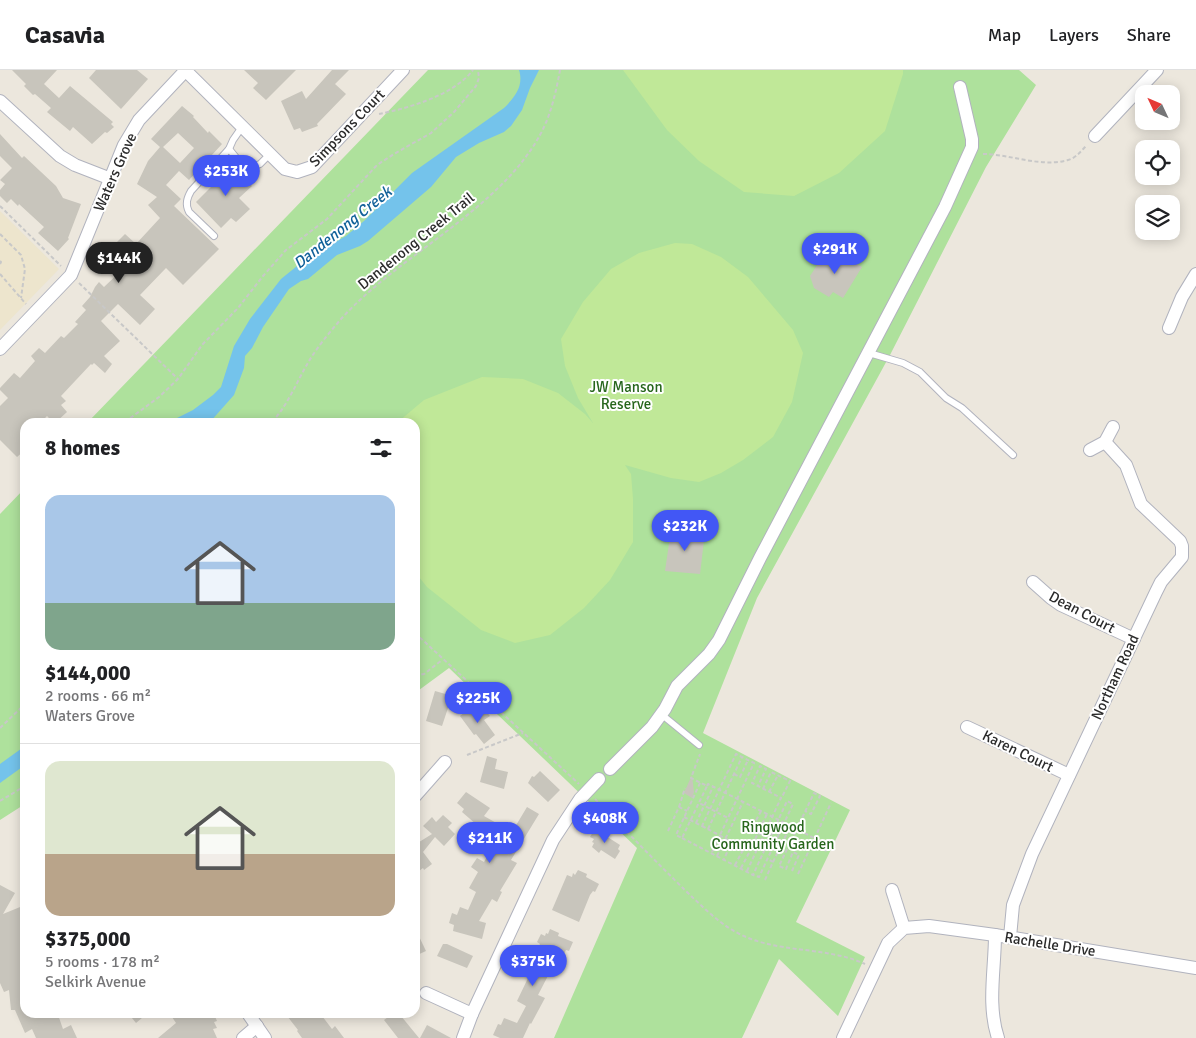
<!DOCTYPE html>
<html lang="en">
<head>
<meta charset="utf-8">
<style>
  body { margin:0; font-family:Signika,sans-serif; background:#f6f6f6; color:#202124; height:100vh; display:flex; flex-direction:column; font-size:19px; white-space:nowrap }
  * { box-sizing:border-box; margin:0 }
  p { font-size:16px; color:#757577 }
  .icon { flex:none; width:28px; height:28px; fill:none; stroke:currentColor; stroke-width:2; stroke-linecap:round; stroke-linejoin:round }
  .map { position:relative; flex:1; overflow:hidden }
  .details { position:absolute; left:20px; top:348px; width:400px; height:600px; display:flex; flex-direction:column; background:#fff; border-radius:15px; box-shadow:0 2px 12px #0003 }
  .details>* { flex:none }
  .needle { width:32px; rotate:314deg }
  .buttons { position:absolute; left:1135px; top:15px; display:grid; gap:10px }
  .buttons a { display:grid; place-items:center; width:45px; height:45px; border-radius:10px; background:#fff; box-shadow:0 2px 12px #0003; font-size:25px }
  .price { position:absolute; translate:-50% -42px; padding:0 11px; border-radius:18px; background:#4257f5; color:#fff; font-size:16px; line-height:32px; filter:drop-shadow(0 1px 2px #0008) }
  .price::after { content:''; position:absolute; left:50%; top:30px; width:15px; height:11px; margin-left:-8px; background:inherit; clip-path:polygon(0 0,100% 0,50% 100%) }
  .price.current { background:#222; color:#fff }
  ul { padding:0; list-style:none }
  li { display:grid; align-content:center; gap:10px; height:265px; padding:0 25px }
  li+li { border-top:1px solid #e0e0e0 }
  li span { display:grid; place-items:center; height:155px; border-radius:15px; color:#555 }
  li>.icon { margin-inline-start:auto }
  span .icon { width:90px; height:90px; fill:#fffc; stroke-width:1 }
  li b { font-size:21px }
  h2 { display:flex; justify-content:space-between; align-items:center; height:60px; padding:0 25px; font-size:21px }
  header { display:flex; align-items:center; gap:30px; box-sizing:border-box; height:70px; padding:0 25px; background:#fff; border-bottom:1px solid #e0e0e0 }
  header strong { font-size:24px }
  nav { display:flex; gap:28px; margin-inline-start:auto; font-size:18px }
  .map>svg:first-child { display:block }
  .education { fill:#ede5cd }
  .green { fill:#aee19c }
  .pitch { fill:#c0e898 }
  .water { fill:#74c3eb }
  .building { fill:#c8c5bc; fill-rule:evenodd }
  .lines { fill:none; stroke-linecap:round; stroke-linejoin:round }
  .service-casing { stroke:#b1b3be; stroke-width:8 }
  .minor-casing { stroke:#b1b3be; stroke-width:14 }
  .path { stroke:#c8c8c8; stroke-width:2; stroke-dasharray:4 2.5; stroke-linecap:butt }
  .service { stroke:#fff; stroke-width:6 }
  .minor { stroke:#fff; stroke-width:12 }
  .labels { text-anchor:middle; stroke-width:4; stroke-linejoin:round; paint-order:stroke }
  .street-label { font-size:15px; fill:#2b2b2b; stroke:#fff }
  .park-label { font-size:15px; fill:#27661c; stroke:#fff }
  .water-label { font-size:16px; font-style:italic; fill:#116199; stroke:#fff }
</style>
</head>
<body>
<header>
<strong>Casavia</strong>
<nav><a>Map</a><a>Layers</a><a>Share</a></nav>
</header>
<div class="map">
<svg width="1196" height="968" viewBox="0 0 1196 968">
  <rect width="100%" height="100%" fill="#ece7dd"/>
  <!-- education -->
  <polygon class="education" points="0,141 59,199 0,260"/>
  <!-- green -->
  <g class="green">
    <polygon points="428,0 1019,0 1036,15 986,97 890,285 757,528 703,663 850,740 796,852 865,887 838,946 779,889 742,968 554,968 637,778 449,598 415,623 415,352 88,352"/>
    <polygon points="25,418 25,734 0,750 0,444"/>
  </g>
  <!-- pitch -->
  <g class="pitch">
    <polygon points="623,0 903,0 903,4 885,61 839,103 794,126 744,122 699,91 667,60"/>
    <polygon points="675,173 692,174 721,187 748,207 793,260 803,283 792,332 773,367 743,390 721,403 699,412 671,408 625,395 631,404 633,429 633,472 610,510 584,538 550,565 515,573 481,560 427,517 415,502 415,352 398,352 424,330 482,307 523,309 558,323 585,344 593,353 578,328 565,296 561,269 583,232 611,199 639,183"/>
  </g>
  <!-- water -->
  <g class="water">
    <path d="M519,0h20l-9,18 -8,22 -11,16 -7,6 -25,11 -23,14 -25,30 -63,54 -8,5 -23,9 -29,24 -7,2 -12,8 -26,38 -11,21 -7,8 -1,12 -10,27 -24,27h-41l24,-12 20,-15 8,-8 13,-41 16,-27 31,-40 26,-21 39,-22 18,-15 48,-48 92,-65c11,-11 20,-22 15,-38z"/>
    <polygon points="25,676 25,695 0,713 0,694"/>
  </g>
  <!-- building -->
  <g class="building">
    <polygon points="12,0 57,0 44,14 59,28 70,16 113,52 111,54 114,57 107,63 105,62 92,74 73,57 70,61 47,42 51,38 35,24 33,25 24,16 26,14"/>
    <polygon points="96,0 137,0 148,9 121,39 89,8"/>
    <polygon points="244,0 296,0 266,30 253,18 258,13"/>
    <polygon points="332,0 349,0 335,14 346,24 317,54 318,56 302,62 300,58 294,60 281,31 302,21 306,29"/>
    <path d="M182,36l12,10 -1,1 15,16 1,-2 13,13 -33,36 -10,-9 -13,14 15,14 -7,7 45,43 -36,36 -17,-17 -26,27 15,14 -15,16 -22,-21 -17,17 19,20 -16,15 8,8 -7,9 -11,-10 -2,2 -1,-1 -30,32 5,5 -5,4 6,7 -11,10h-3l-6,-6 -6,6h-16v28l-8,7 -17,-17v-34l8,-8 -8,-8v-2l14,-15 6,5 15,-17 -4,-5 8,-8 6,5 16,-17 3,2 14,-14 -3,-2 11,-12 -4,-4 8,-9 5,-10 4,-5 5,5 21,-20 -6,-5 7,-6 -3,-3 3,-2 -9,-9 8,-8 11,10 24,-26 -12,-13 9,-8 -20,-13 11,-23 12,-14 -9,-8zM178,63l16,15 -14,15 -17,-16z"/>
    <polygon points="0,64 22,88 24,86 56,116 63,128 81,134 68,168 69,169 58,181 38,163 44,157 19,134 18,136 11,129 7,133 0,126 0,120 5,114 0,110 12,98 0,86"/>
    <polygon points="232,91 243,101 240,105 252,116 239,128 250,139 236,152 231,148 221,158 196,132 223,105 221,103"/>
    <polygon points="839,183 862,197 843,228 833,222 829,227 814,218 810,206 823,186"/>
    <polygon points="671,460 705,462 700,504 665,501"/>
    <polygon points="435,621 449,625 447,631 450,632 442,656 426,651"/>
    <polygon points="473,636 477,641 482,637 490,646 484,650 495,665 484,674 476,664 474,665 460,646"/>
    <polygon points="487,686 497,689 495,699 508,702 504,719 480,712"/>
    <polygon points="540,701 560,720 548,732 528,713 532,706 534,707"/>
    <polygon points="692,705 694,722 692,728 684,723"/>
    <polygon points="466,722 490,738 484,746 512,762 527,737 539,744 511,790 517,793 500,821 502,822 497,832 492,829 479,851 486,853 482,869 453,861 454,855 449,853 452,843 457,845 460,837 468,840 476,822 469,818 478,802 471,797 477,788 484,792 495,773 488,768 490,764 477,755 462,742 464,739 457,733"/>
    <polygon points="443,745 452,753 448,757 455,764 444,776 435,767 423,782 432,794 424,800 423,798 419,801 415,796 415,772 416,774 432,764 423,756 432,747 436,752"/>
    <polygon points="595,759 620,775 618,779 620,781 615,789 601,780 599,783 592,777 594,773 592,772 594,769 590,767"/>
    <polygon points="578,800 587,804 586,807 599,814 595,822 593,821 590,825 579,852 552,840 567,805 572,807 573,803 575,805"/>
    <polygon points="0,815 15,823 3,844 25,835 25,942 57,942 63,959 71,955 77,968 36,968 32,959 25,963 15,940 11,940 9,920 4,922 0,913"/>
    <polygon points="415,858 426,881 415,886"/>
    <polygon points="550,859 559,863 558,866 573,872 569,881 566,880 564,884 551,878 541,896 551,900 538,925 545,928 531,954 530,953 523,968 500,968 493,965 498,954 501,955 504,948 517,953 526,936 517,931 529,906 525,904 540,874 537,872 541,864 545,866 546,863 548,864"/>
    <polygon points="443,874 447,874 473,886 467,898 437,886"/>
    <polygon points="127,942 149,942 136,953"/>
    <polygon points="177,942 213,942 217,951 214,952 217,958 213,959 217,968 158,968 176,953 172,947"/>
    <polygon points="284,942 319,942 332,959 335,956 344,968 302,968 297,961 298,960"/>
    <polygon points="395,942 399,947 401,946 419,968 398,968 384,950"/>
    <polygon points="427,955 451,968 420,968"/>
  </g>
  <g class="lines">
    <!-- service casing -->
    <g class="service-casing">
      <g id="service">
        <polyline points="229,79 238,90 252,97 260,94 270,84"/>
        <path d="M214,166l-25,-24c-4,-8 -2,-14 2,-21l38,-42 4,-9 9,-13"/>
        <polyline points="869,283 903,293 920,302 946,328 962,338 1013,385"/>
        <polyline points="661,644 699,675"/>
      </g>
    </g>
    <!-- minor casing -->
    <g class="minor-casing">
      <g id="minor">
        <polyline points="185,0 285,99 297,102 312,97 403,0"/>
        <polyline points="0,31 60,86 75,95 111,109"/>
        <polyline points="1095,66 1157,0"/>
        <polyline points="1169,258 1182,227 1196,204"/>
        <polyline points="0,279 71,205 124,75 139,50 186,0"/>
        <polyline points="1090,380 1105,372 1113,357"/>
        <polyline points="1033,512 1051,528 1061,535 1134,569"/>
        <polyline points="967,657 1069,705"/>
        <polyline points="610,699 652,657 665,639 677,616 709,584 719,570 760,488 945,137 972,77 972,69 960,17"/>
        <polyline points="415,726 445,692"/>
        <polyline points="892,820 904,858"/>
        <path d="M995,865c0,34 -8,70 3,103"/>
        <polyline points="1010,867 1013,835 1032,784 1156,522 1161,512 1182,487 1182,476 1180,471 1141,434 1126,395 1105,372"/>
        <polyline points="426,923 472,944"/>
        <polyline points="247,942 265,968"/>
        <polyline points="243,968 257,956"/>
        <polyline points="463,968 472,944 553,770 580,729 599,709"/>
        <polyline points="843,968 888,873 904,858 929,856 995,865 1196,898"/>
      </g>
    </g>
    <!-- path -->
    <g class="path">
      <path d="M379,44c30,-6 75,-19 94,-44"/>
      <path d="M983,84c27,0 58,14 85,6 8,-2 13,-9 19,-15"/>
      <polyline points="0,136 61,196"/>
      <polyline points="0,164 21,185 25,199 21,228"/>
      <polyline points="0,191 1,192 0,194"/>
      <polyline points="0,204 26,234"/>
      <polyline points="79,213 178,309"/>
      <polyline points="125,352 159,327 178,309 202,275 238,238 263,206 286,180 327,149 377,95 394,84 431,63 454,42 476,16 479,8 478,0"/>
      <path d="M272,352c16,-17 25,-41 37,-61 9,-15 21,-29 32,-42 58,-64 158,-109 199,-184 11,-20 16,-43 20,-65"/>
      <polyline points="415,563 579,714"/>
      <polyline points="415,606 424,604 442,590"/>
      <polyline points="0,658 25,634"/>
      <polyline points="467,685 523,663"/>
      <polyline points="734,704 740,707 748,690"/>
      <polyline points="700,713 676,765 682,768 707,716 691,708 700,684"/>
      <path d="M707,716l1,-2 110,56c5,3 9,7 7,14"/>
      <polyline points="763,719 771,702 790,711 782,727"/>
      <polyline points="769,722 778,705"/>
      <path d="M595,729c31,32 62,64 94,95 17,16 35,34 57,43 38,16 82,10 119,27"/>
      <polyline points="0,731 25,716"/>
      <polyline points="679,737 685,718"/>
      <polyline points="761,741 751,760 758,763 767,744"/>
      <polyline points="684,747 702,756 736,684 754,693 728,748 699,733"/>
      <polyline points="696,753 713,717"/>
      <polyline points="702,756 732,772 724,789"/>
      <polyline points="708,759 742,687"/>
      <polyline points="668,761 679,737 687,741"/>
      <polyline points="682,768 753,805 787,731 793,734 759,807 753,805"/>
      <polyline points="712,782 728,748"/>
      <polyline points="717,786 743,732"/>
      <polyline points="773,792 790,757"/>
      <polyline points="735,795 744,778 750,781 758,763 764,766"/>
      <polyline points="741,798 750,781"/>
      <path d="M747,801l34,-73c-9,-5 -19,-10 -29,-15l8,-17 6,3 -8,17"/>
      <polyline points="792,801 799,785 793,782 786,799 779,796 814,723 820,726 811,744 805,741"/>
      <polyline points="798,804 831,733"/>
      <polyline points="765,810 773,792 768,789"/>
    </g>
    <!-- service -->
    <use href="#service" class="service"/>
    <!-- minor -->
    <use href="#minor" class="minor"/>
  </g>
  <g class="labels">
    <!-- street labels -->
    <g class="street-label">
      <text transform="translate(347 58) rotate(-46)" y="5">Simpsons Court</text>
      <text transform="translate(115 102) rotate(-66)" y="5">Waters Grove</text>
      <text transform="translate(416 171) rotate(-39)" y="5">Dandenong Creek Trail</text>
      <text transform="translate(1082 542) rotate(28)" y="5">Dean Court</text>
      <text transform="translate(1115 607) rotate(-65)" y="5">Northam Road</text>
      <text transform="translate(1018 681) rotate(26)" y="5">Karen Court</text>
      <text transform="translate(1050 874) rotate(9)" y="5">Rachelle Drive</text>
    </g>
    <!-- park labels -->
    <g class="park-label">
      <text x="626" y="322">JW Manson<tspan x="626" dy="17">Reserve</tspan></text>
      <text x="773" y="762">Ringwood<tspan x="773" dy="17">Community Garden</tspan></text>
    </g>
    <!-- water labels -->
    <g class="water-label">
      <text transform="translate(342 157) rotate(-39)" y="6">Dandenong Creek</text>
    </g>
  </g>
</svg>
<div class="buttons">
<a><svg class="needle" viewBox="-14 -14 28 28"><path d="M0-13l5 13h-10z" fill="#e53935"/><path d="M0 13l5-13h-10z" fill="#757577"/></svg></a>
<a><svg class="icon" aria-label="locate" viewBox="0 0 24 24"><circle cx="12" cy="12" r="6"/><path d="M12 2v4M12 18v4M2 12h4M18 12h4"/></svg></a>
<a><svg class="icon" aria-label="layers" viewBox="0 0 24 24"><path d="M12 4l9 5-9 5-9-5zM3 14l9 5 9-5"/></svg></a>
</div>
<b class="price" style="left:226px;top:127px">$253K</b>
<b class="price" style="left:835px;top:205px">$291K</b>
<b class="price current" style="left:119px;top:214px">$144K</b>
<b class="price" style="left:685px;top:482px">$232K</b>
<b class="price" style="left:478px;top:654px">$225K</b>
<b class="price" style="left:605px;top:774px">$408K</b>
<b class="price" style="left:490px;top:794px">$211K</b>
<b class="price" style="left:533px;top:917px">$375K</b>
<section class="details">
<h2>8 homes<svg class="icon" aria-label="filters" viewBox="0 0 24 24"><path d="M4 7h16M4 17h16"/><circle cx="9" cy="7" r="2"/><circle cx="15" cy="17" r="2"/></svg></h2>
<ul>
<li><span style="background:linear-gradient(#a9c7e8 70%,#7fa58c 0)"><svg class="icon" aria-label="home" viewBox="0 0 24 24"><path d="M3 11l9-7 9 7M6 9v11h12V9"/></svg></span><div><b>$144,000</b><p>2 rooms · 66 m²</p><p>Waters Grove</p></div></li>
<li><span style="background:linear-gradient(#dfe7d0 60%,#b9a48a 0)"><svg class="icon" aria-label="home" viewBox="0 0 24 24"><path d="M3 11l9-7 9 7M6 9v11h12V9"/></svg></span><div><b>$375,000</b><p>5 rooms · 178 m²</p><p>Selkirk Avenue</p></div></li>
</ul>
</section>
</div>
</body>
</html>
